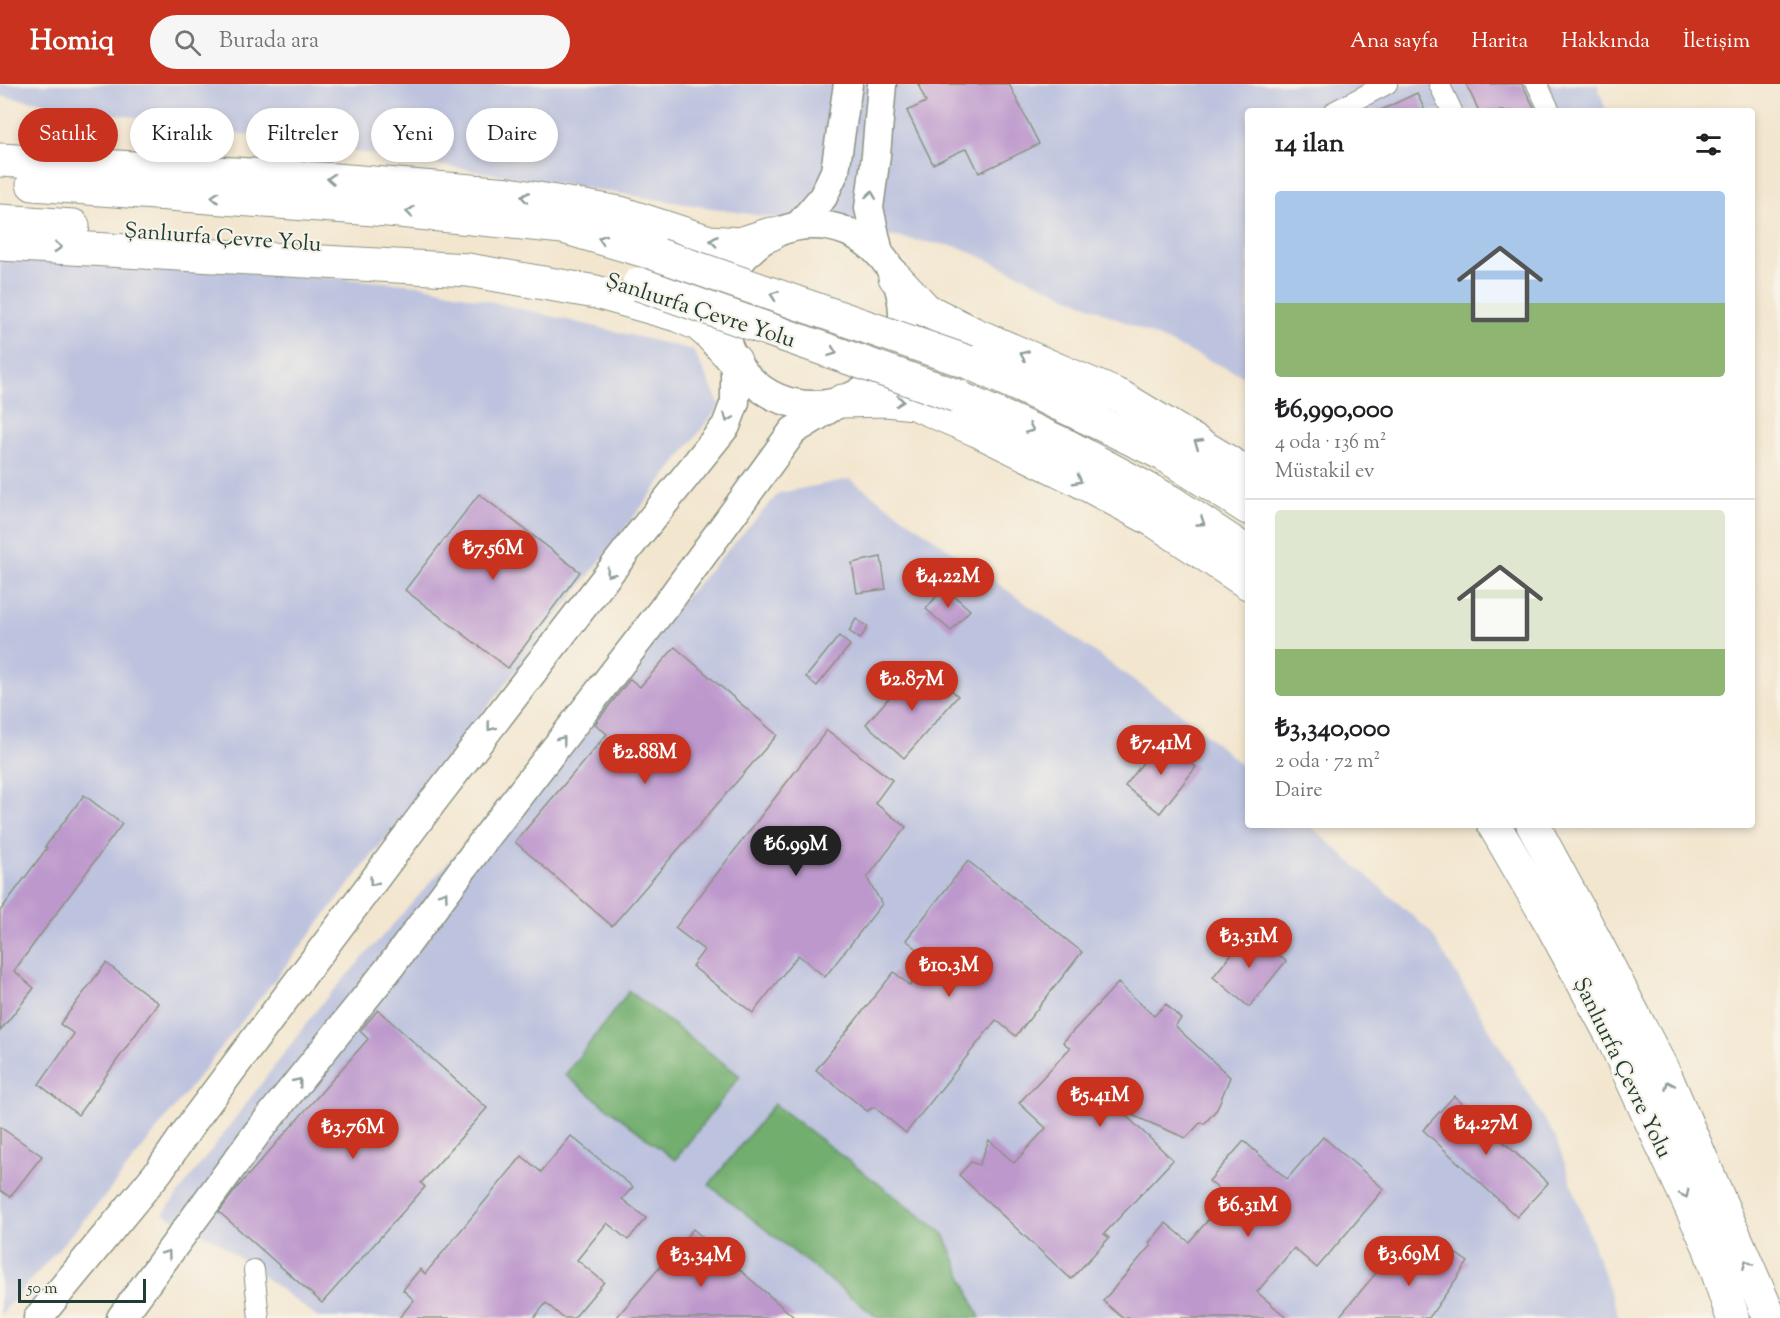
<!DOCTYPE html>
<html lang="tr">
<head>
<meta charset="utf-8">
<style>
  body { margin:0; font-family:"Sorts Mill Goudy",serif; background:#f6f6f6; color:#202124; height:100vh; display:flex; flex-direction:column; font-size:22px; white-space:nowrap }
  * { box-sizing:border-box; margin:0 }
  p { font-size:20px; color:#757577 }
  .icon { flex:none; width:33px; height:33px; fill:none; stroke:currentColor; stroke-width:2; stroke-linecap:round; stroke-linejoin:round }
  .map { position:relative; flex:1; overflow:hidden }
  .details { position:absolute; left:1245px; top:24px; width:510px; height:720px; display:flex; flex-direction:column; background:#fff; border-radius:6px; box-shadow:0 3px 9px #0003 }
  .details>* { flex:none }
  .guide { position:absolute; left:18px; top:24px; width:570px; height:54px; display:flex; gap:12px }
  .scale { position:absolute; left:18px; bottom:15px; width:128px; box-sizing:border-box; padding-left:6px; border:3px solid #1f3d34; border-top:0; font-size:16px; line-height:21px; white-space:nowrap; color:#1f3d34; -webkit-text-stroke:4px #f7f3e8; paint-order:stroke }
  .price { position:absolute; translate:-50% -51px; padding:0 14px; border-radius:21px; background:#c8321e; color:#fff; font-size:20px; line-height:39px; filter:drop-shadow(0 2px 3px #0008) }
  .price::after { content:''; position:absolute; left:50%; top:36px; width:18px; height:14px; margin-left:-9px; background:inherit; clip-path:polygon(0 0,100% 0,50% 100%) }
  .price.selected { background:#222; color:#fff }
  ul { padding:0; list-style:none }
  li { display:grid; align-content:center; gap:12px; height:318px; padding:0 30px }
  li+li { border-top:2px solid #e0e0e0 }
  li span { display:grid; place-items:center; height:186px; border-radius:6px; color:#555 }
  li>.icon { margin-inline-start:auto }
  span .icon { width:108px; height:108px; fill:#fffc; stroke-width:1 }
  li b { font-size:26px }
  h2 { display:flex; justify-content:space-between; align-items:center; height:72px; padding:0 30px; font-size:26px }
  .pill { padding:0 21px; border-radius:27px; background:#fff; box-shadow:0 3px 9px #0003; font-size:21px; line-height:54px }
  .pill.selected { background:#c8321e; color:#fff }
  header { display:flex; align-items:center; gap:36px; box-sizing:border-box; height:84px; padding:0 30px; background:#c8321e; color:#fff }
  header strong { font-size:28px }
  nav { display:flex; gap:33px; margin-inline-start:auto; font-size:21px }
  .search { width:420px; height:54px; background:#f6f6f6; display:flex; align-items:center; gap:15px; box-sizing:border-box; padding:0 21px; border-radius:33px; color:#757577; font-size:22px }
  .map>svg:first-child { display:block }
  .industrial { fill:#bdc3de }
  .forest { fill:#72ae6e; stroke:#487651; stroke-width:1.5 }
  .building { fill:#bd98cc }
  .lines { fill:none; stroke-linecap:round; stroke-linejoin:round }
  .street-casing { stroke:#899282; stroke-width:22 }
  .secondary-casing { stroke:#899282; stroke-width:31 }
  .highway-casing { stroke:#899282; stroke-width:35 }
  .street { stroke:#fff; stroke-width:20 }
  .secondary { stroke:#fff; stroke-width:28 }
  .highway { stroke:#fff; stroke-width:33 }
  .highway-bridge-casing { stroke:#899282; stroke-width:35; stroke-linecap:butt }
  .highway-bridge { stroke:#fff; stroke-width:33 }
  .oneway { stroke:#8f9e9a }
  .labels { text-anchor:middle; stroke-width:4.5; stroke-linejoin:round; paint-order:stroke }
  .street-label { font-size:22px; fill:#1f3d34; stroke:#f7f3e8 }
</style>
</head>
<body>
<header>
<strong>Homiq</strong>
<div class="search"><svg class="icon" aria-label="search" viewBox="0 0 24 24"><circle cx="10" cy="10" r="6"/><path d="M15 15l6 6"/></svg>Burada ara</div>
<nav><a>Ana sayfa</a><a>Harita</a><a>Hakkında</a><a>İletişim</a></nav>
</header>
<div class="map">
<svg width="1780" height="1234" viewBox="0 0 1780 1234">
  <rect width="100%" height="100%" fill="#f7f3e8"/>
  <filter id="ink" filterUnits="userSpaceOnUse"><feTurbulence type="fractalNoise" baseFrequency=".0167" numOctaves="2"/><feDisplacementMap in="SourceGraphic" scale="12" xChannelSelector="R" yChannelSelector="G"/><feConvolveMatrix kernelMatrix="1 2 1 2 8 2 1 2 1" color-interpolation-filters="sRGB"/></filter>
  <filter id="wash" filterUnits="userSpaceOnUse"><feTurbulence type="fractalNoise" baseFrequency=".008" numOctaves="4" result="noise"/><feDisplacementMap in="SourceGraphic" scale="24" xChannelSelector="R" yChannelSelector="G"/><feGaussianBlur stdDeviation="1.35" result="paint"/><feColorMatrix in="noise" values="0 0 0 0 0 0 0 0 0 0 0 0 0 0 0 0 0 1.4 0 .05"/><feComposite in="paint" operator="in"/></filter>
  <g filter="url(#wash)">
    <rect width="100%" height="100%" fill="#f3e6cf"/>
    <!-- industrial -->
    <g class="industrial">
      <polygon points="0,0 1597,0 1606,27 1248,27 1248,294 959,163 0,12"/>
      <polygon points="0,167 421,201 693,266 720,321 429,699 105,1112 0,1231"/>
      <polygon points="850,395 1186,633 1248,687 1248,741 1309,741 1430,847 1556,1055 1619,1234 318,1234 217,1157 163,1130 318,924 779,409"/>
    </g>
    <!-- forest -->
    <g class="forest">
      <polygon points="629,907 740,992 675,1076 565,991"/>
      <polygon points="774,1020 944,1150 980,1234 878,1234 709,1101"/>
    </g>
    <g id="blocks">
      <!-- building -->
      <g class="building">
        <polygon points="918,0 1009,0 1039,60 979,89 967,64 933,80 907,27 926,18"/>
        <polygon points="1466,0 1522,0 1536,27 1479,27"/>
        <polygon points="1417,9 1425,27 1379,27"/>
        <polygon points="479,410 580,488 508,584 405,506"/>
        <polygon points="881,473 886,505 857,509 852,479"/>
        <polygon points="944,503 970,526 951,547 926,525"/>
        <polygon points="856,535 868,543 860,555 849,547"/>
        <polygon points="839,552 850,561 817,602 806,593"/>
        <polygon points="675,563 777,651 612,842 515,758 607,650 595,640 630,595 640,603"/>
        <polygon points="929,586 958,612 904,674 866,640 907,593 916,601"/>
        <polygon points="827,646 892,696 875,719 906,743 867,794 882,820 825,893 798,871 753,929 692,882 704,866 675,844"/>
        <polygon points="1161,655 1196,683 1160,729 1125,702"/>
        <polygon points="84,711 122,740 14,887 34,904 0,947 0,827 47,764 45,763"/>
        <polygon points="968,777 1082,868 1016,952 996,936 906,1049 874,1023 867,1027 816,986 894,888 910,902 931,876 906,856"/>
        <polygon points="1249,848 1286,877 1249,923 1213,893"/>
        <polygon points="106,879 158,919 78,1031 39,1000 74,950 60,940"/>
        <polygon points="1118,899 1154,932 1166,920 1181,935 1175,942 1230,993 1217,1025 1204,1040 1201,1038 1186,1054 1120,1026 1173,1076 1104,1150 1109,1154 1071,1195 959,1091 971,1078 979,1081 989,1056 1014,1079 1046,1044 1019,1019 1070,964 1063,958"/>
        <polygon points="378,926 487,1024 421,1099 425,1103 322,1219 219,1128 237,1104 368,955 360,947"/>
        <polygon points="1454,1012 1548,1099 1517,1133 1423,1046"/>
        <polygon points="0,1043 42,1072 10,1113 0,1106"/>
        <polygon points="571,1052 633,1103 622,1115 646,1134 628,1156 607,1139 577,1176 604,1198 574,1234 563,1234 546,1219 534,1234 399,1234 414,1216 403,1206 420,1185 425,1190 522,1072 541,1088"/>
        <polygon points="1323,1053 1384,1105 1317,1184 1294,1164 1257,1208 1287,1234 1123,1234 1103,1217 1151,1161 1149,1159 1166,1139 1189,1158 1228,1113 1209,1097 1244,1057 1287,1095"/>
        <polygon points="693,1145 749,1194 795,1234 616,1234"/>
        <polygon points="1436,1156 1468,1178 1429,1234 1338,1234 1388,1175 1407,1186"/>
      </g>
    </g>
  </g>
  <g filter="url(#ink)">
    <use href="#blocks" fill-opacity="0" stroke="#899282" stroke-width="1.5"/>
    <g class="lines">
      <!-- street casing -->
      <g class="street-casing">
        <g id="street">
          <polyline points="1439,0 1452,27"/>
          <polyline points="1537,0 1550,27"/>
          <polyline points="1335,27 1387,0"/>
          <polyline points="254,1186 259,1234"/>
        </g>
      </g>
      <!-- secondary casing -->
      <g class="secondary-casing">
        <g id="secondary">
          <circle cx="813" cy="231" r="90"/>
          <polyline points="799,141 823,113 835,87 848,0"/>
          <polyline points="879,169 869,124 876,71 882,0"/>
          <polyline points="38,1234 159,1087 195,1035 434,716 637,453 726,342 735,318 735,277"/>
          <polyline points="121,1234 257,1049 390,883 485,755 672,513 793,347 842,317"/>
        </g>
      </g>
      <!-- highway casing -->
      <g class="highway-casing">
        <g id="highway">
          <polyline points="0,76 336,96 509,110 620,129 709,158 740,160 771,150"/>
          <polyline points="33,100 388,126 563,143 659,171"/>
          <polyline points="0,137 73,142"/>
          <polyline points="0,160 468,186 596,208 677,231 698,240 710,250 735,277"/>
          <polyline points="895,193 926,226 974,250 1121,313 1248,390"/>
          <polyline points="968,278 1070,325 1165,371 1248,424"/>
          <polyline points="964,316 1067,362 1171,418 1248,469"/>
          <polyline points="842,317 887,316 914,319 977,346 1075,394 1155,437 1248,499"/>
          <polyline points="1494,741 1552,841 1611,950 1709,1162 1733,1234"/>
          <polyline points="1533,741 1582,832 1666,993 1770,1234"/>
        </g>
      </g>
      <!-- street -->
      <use href="#street" class="street"/>
      <!-- secondary -->
      <use href="#secondary" class="secondary"/>
      <!-- highway -->
      <use href="#highway" class="highway"/>
      <!-- highway-bridge casing -->
      <g class="highway-bridge-casing">
        <g id="highway-bridge">
          <polyline points="659,171 968,278"/>
          <polyline points="639,200 957,312"/>
        </g>
      </g>
      <!-- highway-bridge -->
      <use href="#highway-bridge" class="highway-bridge"/>
    </g>
    <!-- one-way arrows -->
    <defs><path id="oneway-chevron" d="M-2-3.5L2.5 0L-2 3.5" fill="none" stroke-width="1.6" stroke-linecap="round" stroke-linejoin="round" transform="scale(1.5)"/></defs>
    <g class="oneway">
      <use href="#oneway-chevron" transform="translate(331 95) rotate(-176)"/>
      <use href="#oneway-chevron" transform="translate(871 111) rotate(-82)"/>
      <use href="#oneway-chevron" transform="translate(215 113) rotate(-176)"/>
      <use href="#oneway-chevron" transform="translate(525 113) rotate(-170)"/>
      <use href="#oneway-chevron" transform="translate(410 128) rotate(-174)"/>
      <use href="#oneway-chevron" transform="translate(602 155) rotate(-163)"/>
      <use href="#oneway-chevron" transform="translate(714 157) rotate(-173)"/>
      <use href="#oneway-chevron" transform="translate(58 163) rotate(3)"/>
      <use href="#oneway-chevron" transform="translate(774 211) rotate(-161)"/>
      <use href="#oneway-chevron" transform="translate(833 268) rotate(20)"/>
      <use href="#oneway-chevron" transform="translate(1024 271) rotate(-157)"/>
      <use href="#oneway-chevron" transform="translate(900 317) rotate(6)"/>
      <use href="#oneway-chevron" transform="translate(728 334) rotate(113)"/>
      <use href="#oneway-chevron" transform="translate(1030 345) rotate(24)"/>
      <use href="#oneway-chevron" transform="translate(1198 359) rotate(-149)"/>
      <use href="#oneway-chevron" transform="translate(1078 396) rotate(28)"/>
      <use href="#oneway-chevron" transform="translate(1201 438) rotate(33)"/>
      <use href="#oneway-chevron" transform="translate(610 489) rotate(128)"/>
      <use href="#oneway-chevron" transform="translate(491 643) rotate(128)"/>
      <use href="#oneway-chevron" transform="translate(562 656) rotate(-52)"/>
      <use href="#oneway-chevron" transform="translate(373 798) rotate(127)"/>
      <use href="#oneway-chevron" transform="translate(444 811) rotate(-54)"/>
      <use href="#oneway-chevron" transform="translate(298 998) rotate(-51)"/>
      <use href="#oneway-chevron" transform="translate(1669 1001) rotate(-114)"/>
      <use href="#oneway-chevron" transform="translate(1685 1110) rotate(65)"/>
      <use href="#oneway-chevron" transform="translate(167 1170) rotate(-54)"/>
      <use href="#oneway-chevron" transform="translate(1747 1180) rotate(-113)"/>
    </g>
  </g>
  <g class="labels">
    <!-- street labels -->
    <g class="street-label">
      <text transform="translate(223 152) rotate(4)" y="8">Şanlıurfa Çevre Yolu</text>
      <text transform="translate(701 225) rotate(18)" y="8">Şanlıurfa Çevre Yolu</text>
      <text transform="translate(1624 983) rotate(64)" y="8">Şanlıurfa Çevre Yolu</text>
    </g>
  </g>
</svg>
<div class="scale">50 m</div>
<b class="price" style="left:493px;top:497px">₺7.56M</b>
<b class="price" style="left:948px;top:525px">₺4.22M</b>
<b class="price" style="left:912px;top:628px">₺2.87M</b>
<b class="price" style="left:1161px;top:692px">₺7.41M</b>
<b class="price" style="left:645px;top:701px">₺2.88M</b>
<b class="price selected" style="left:796px;top:793px">₺6.99M</b>
<b class="price" style="left:1249px;top:885px">₺3.31M</b>
<b class="price" style="left:949px;top:914px">₺10.3M</b>
<b class="price" style="left:1100px;top:1044px">₺5.41M</b>
<b class="price" style="left:1486px;top:1072px">₺4.27M</b>
<b class="price" style="left:353px;top:1076px">₺3.76M</b>
<b class="price" style="left:1248px;top:1154px">₺6.31M</b>
<b class="price" style="left:1409px;top:1203px">₺3.69M</b>
<b class="price" style="left:701px;top:1204px">₺3.34M</b>
<div class="guide">
<a class="pill selected">Satılık</a>
<a class="pill">Kiralık</a>
<a class="pill">Filtreler</a>
<a class="pill">Yeni</a>
<a class="pill">Daire</a>
</div>
<section class="details">
<h2>14 ilan<svg class="icon" aria-label="filters" viewBox="0 0 24 24"><path d="M4 7h16M4 17h16"/><circle cx="9" cy="7" r="2"/><circle cx="15" cy="17" r="2"/></svg></h2>
<ul>
<li><span style="background:linear-gradient(#a9c7e8 60%,#8fb573 0)"><svg class="icon" aria-label="home" viewBox="0 0 24 24"><path d="M3 11l9-7 9 7M6 9v11h12V9"/></svg></span><div><b>₺6,990,000</b><p>4 oda · 136 m²</p><p>Müstakil ev</p></div></li>
<li><span style="background:linear-gradient(#dfe7d0 75%,#8fb573 0)"><svg class="icon" aria-label="home" viewBox="0 0 24 24"><path d="M3 11l9-7 9 7M6 9v11h12V9"/></svg></span><div><b>₺3,340,000</b><p>2 oda · 72 m²</p><p>Daire</p></div></li>
</ul>
</section>
</div>
</body>
</html>
